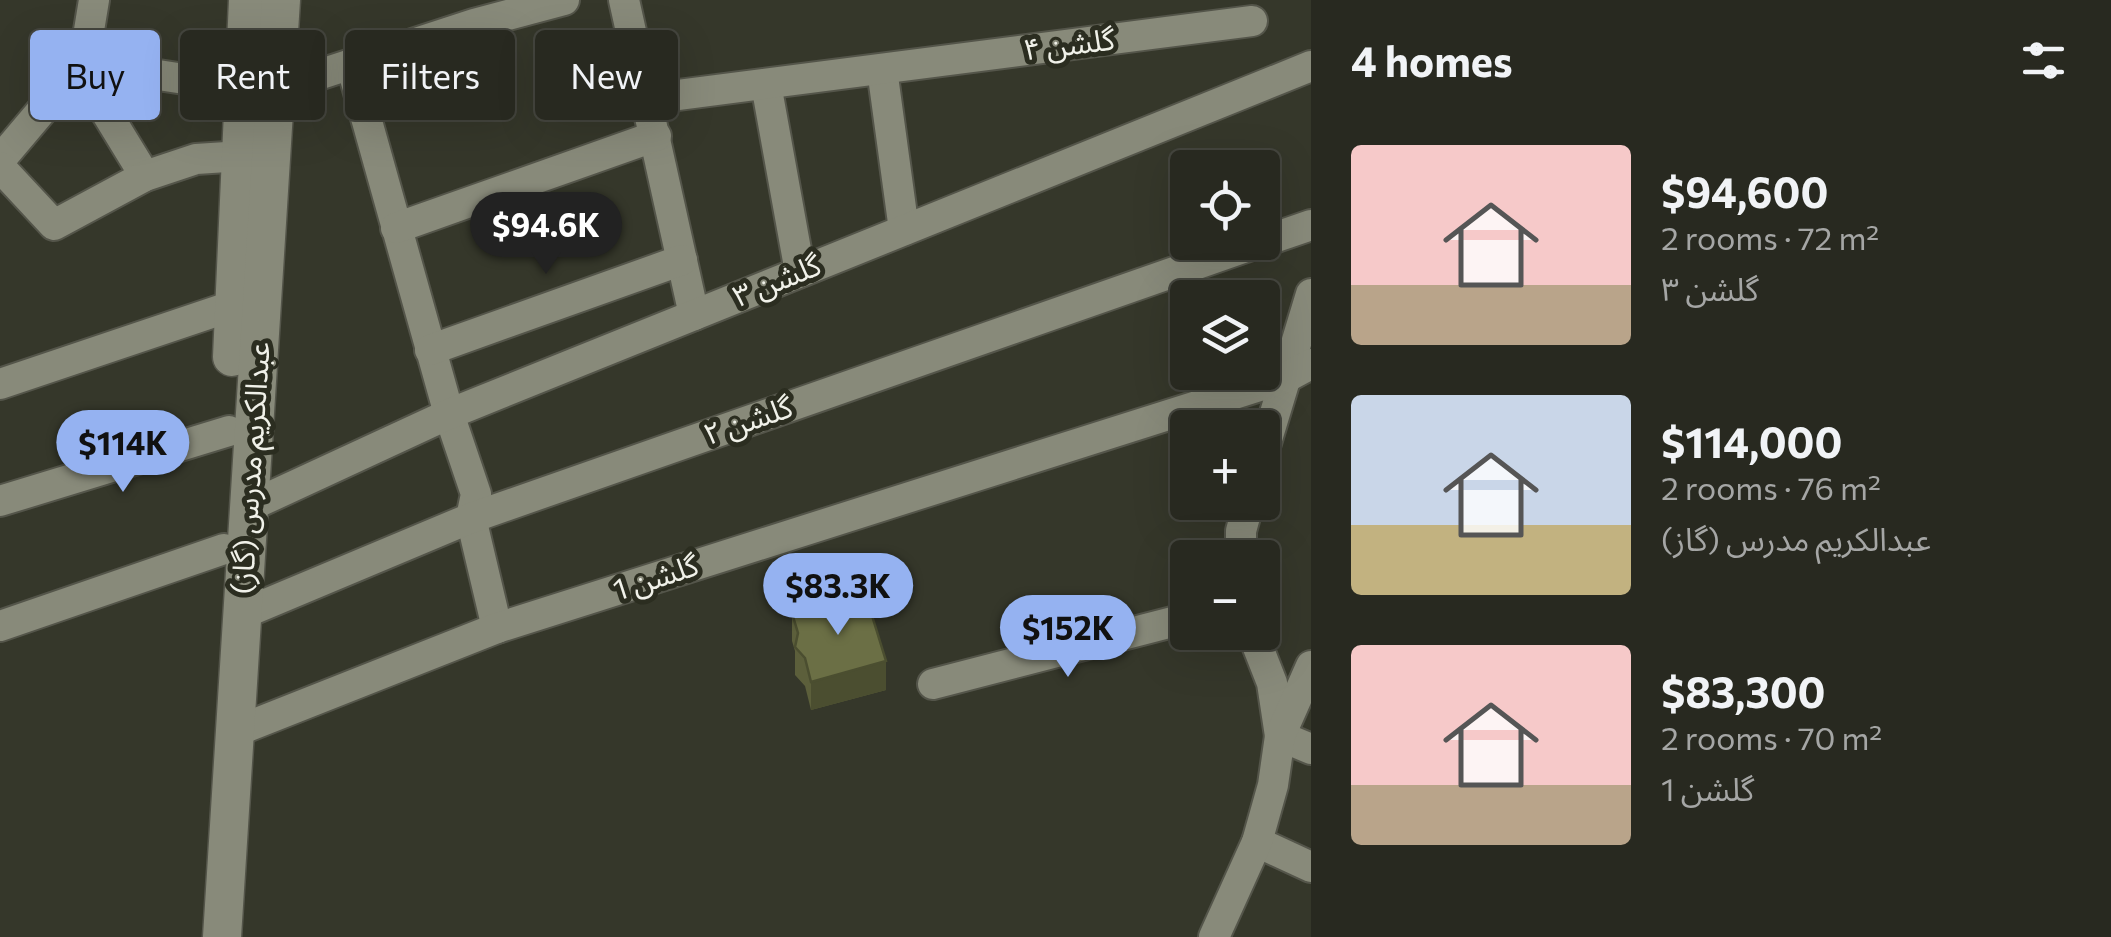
<!DOCTYPE html>
<html lang="en">
<head>
<meta charset="utf-8">
<style>
  body { margin:0; font-family:Commissioner,"Noto Sans Arabic",sans-serif; background:#34352d; color:#f1f3f6; height:100vh; display:flex; flex-direction:column; font-size:38px; white-space:nowrap }
  * { box-sizing:border-box; margin:0 }
  p { font-size:32px; color:#a5a6a5 }
  .icon { flex:none; width:55px; height:55px; fill:none; stroke:currentColor; stroke-width:2; stroke-linecap:round; stroke-linejoin:round }
  .map { position:relative; flex:1; overflow:hidden }
  .panel { display:flex; flex-direction:column; background:#282920; width:800px }
  .panel>* { flex:none }
  .banner { position:absolute; left:30px; top:30px; width:950px; height:90px; display:flex; gap:20px }
  .tools { position:absolute; left:1170px; top:150px; display:grid; gap:20px }
  .tools a { display:grid; place-items:center; width:110px; height:110px; border-radius:10px; background:#282920; box-shadow:0 10px 40px #0002,0 0 0 2px #44453e; font-size:50px }
  .price { position:absolute; translate:-50% -85px; padding:0 22px; border-radius:35px; background:#95b2f1; color:#111; font-size:32px; line-height:65px; filter:drop-shadow(0 2px 5px #0008) }
  .price::after { content:''; position:absolute; left:50%; top:60px; width:30px; height:22px; margin-left:-15px; background:inherit; clip-path:polygon(0 0,100% 0,50% 100%) }
  .price.current { background:#222; color:#fff }
  ul { padding:0; list-style:none }
  li { display:flex; align-items:center; gap:30px; height:250px; padding:0 40px }
  li span { display:grid; place-items:center; flex:none; width:280px; height:200px; border-radius:10px; color:#555 }
  li>.icon { margin-inline-start:auto }
  span .icon { width:120px; height:120px; fill:#fffc; stroke-width:1 }
  li b { font-size:42px }
  h2 { display:flex; justify-content:space-between; align-items:center; height:120px; padding:0 40px; font-size:42px }
  .pill { padding:0 35px; border-radius:10px; background:#282920; box-shadow:0 10px 40px #0002,0 0 0 2px #44453e; font-size:35px; line-height:90px }
  .pill.current { background:#95b2f1; color:#111 }
  main { display:flex; flex:1; min-height:0 }
  .map>svg:first-child { display:block }
  .lines { fill:none; stroke-linecap:round; stroke-linejoin:round }
  .minor-casing { stroke:#54554a; stroke-width:34 }
  .tertiary-casing { stroke:#54554a; stroke-width:41 }
  .minor { stroke:#888a7a; stroke-width:30 }
  .tertiary { stroke:#888a7a; stroke-width:38 }
  .wall { fill:#5c5f3b }
  .shaded-wall { fill:#4b4e30 }
  .building { fill:#6b6f45; stroke:#4b4e30; stroke-width:2.5 }
  .labels { text-anchor:middle; stroke-width:10; stroke-linejoin:round; paint-order:stroke }
  .street-label { font-size:30px; fill:#f0f1e9; stroke:#2b2d20 }
</style>
</head>
<body>
<main>
<div class="map">
<svg width="1311" height="937" viewBox="0 0 1311 937">
  <rect width="100%" height="100%" fill="#35372a"/>
  <g class="lines">
    <!-- minor casing -->
    <g class="minor-casing">
      <g id="minor">
        <polyline points="94,0 82,73 145,176"/>
        <polyline points="624,0 694,315"/>
        <polyline points="351,64 449,414 476,494 471,518 497,628"/>
        <polyline points="882,69 904,230"/>
        <polyline points="766,84 800,272"/>
        <polyline points="275,89 474,24 564,0"/>
        <polyline points="647,99 1252,21"/>
        <polyline points="0,160 65,83 82,73 106,67 243,88"/>
        <polyline points="0,167 54,225 145,176 196,159 242,156"/>
        <polyline points="396,228 656,136"/>
        <polyline points="1262,242 1311,225"/>
        <polyline points="430,350 682,260"/>
        <polyline points="0,384 235,305"/>
        <polyline points="1262,456 1311,294"/>
        <polyline points="0,501 229,431"/>
        <polyline points="248,507 449,414 1311,66"/>
        <polyline points="1241,558 1241,531 1249,502"/>
        <polyline points="242,614 471,518 1260,242"/>
        <polyline points="0,626 224,549"/>
        <polyline points="1252,632 1272,683 1280,736"/>
        <polyline points="933,684 1188,618"/>
        <polyline points="234,732 497,628 1285,378 1311,364"/>
        <polyline points="1280,736 1311,749"/>
        <polyline points="1257,842 1311,867"/>
        <polyline points="1214,937 1257,842 1273,785 1280,736 1311,666"/>
      </g>
    </g>
    <!-- tertiary casing -->
    <g class="tertiary-casing">
      <g id="tertiary">
        <polyline points="232,357 248,0"/>
        <polyline points="222,937 281,0"/>
      </g>
    </g>
    <!-- minor -->
    <use href="#minor" class="minor"/>
    <!-- tertiary -->
    <use href="#tertiary" class="tertiary"/>
  </g>
  <!-- wall -->
  <polygon class="wall" points="792,613 886,690 811,710 805,686 795,675 795,651 792,641"/>
  <!-- shaded-wall -->
  <polygon class="shaded-wall" points="886,661 886,690 811,710 811,682"/>
  <!-- building -->
  <polygon class="building" points="865,593 886,661 811,682 805,658 795,647 798,633 792,613"/>
  <g class="labels">
    <!-- street labels -->
    <g class="street-label">
      <text transform="translate(1069 45) rotate(-7)" y="10">گلشن ۴</text>
      <text transform="translate(777 281) rotate(-22)" y="10">گلشن ۳</text>
      <text transform="translate(748 421) rotate(-19)" y="10">گلشن ۲</text>
      <text transform="translate(251 468) rotate(-86)" y="10">عبدالکریم مدرس (گاز)</text>
      <text transform="translate(656 578) rotate(-18)" y="10">گلشن 1</text>
    </g>
  </g>
</svg>
<div class="tools">
<a><svg class="icon" aria-label="locate" viewBox="0 0 24 24"><circle cx="12" cy="12" r="6"/><path d="M12 2v4M12 18v4M2 12h4M18 12h4"/></svg></a>
<a><svg class="icon" aria-label="layers" viewBox="0 0 24 24"><path d="M12 4l9 5-9 5-9-5zM3 14l9 5 9-5"/></svg></a>
<a>+</a>
<a>−</a>
</div>
<b class="price current" style="left:546px;top:277px">$94.6K</b>
<b class="price" style="left:123px;top:495px">$114K</b>
<b class="price" style="left:838px;top:638px">$83.3K</b>
<b class="price" style="left:1068px;top:680px">$152K</b>
<div class="banner">
<a class="pill current">Buy</a>
<a class="pill">Rent</a>
<a class="pill">Filters</a>
<a class="pill">New</a>
</div>
</div>
<section class="panel">
<h2>4 homes<svg class="icon" aria-label="filters" viewBox="0 0 24 24"><path d="M4 7h16M4 17h16"/><circle cx="9" cy="7" r="2"/><circle cx="15" cy="17" r="2"/></svg></h2>
<ul>
<li><span style="background:linear-gradient(#f6c9c9 70%,#b9a48a 0)"><svg class="icon" aria-label="home" viewBox="0 0 24 24"><path d="M3 11l9-7 9 7M6 9v11h12V9"/></svg></span><div><b>$94,600</b><p>2 rooms · 72 m²</p><p>گلشن ۳</p></div></li>
<li><span style="background:linear-gradient(#c9d6e8 65%,#c2b280 0)"><svg class="icon" aria-label="home" viewBox="0 0 24 24"><path d="M3 11l9-7 9 7M6 9v11h12V9"/></svg></span><div><b>$114,000</b><p>2 rooms · 76 m²</p><p>عبدالکریم مدرس (گاز)</p></div></li>
<li><span style="background:linear-gradient(#f6c9c9 70%,#b9a48a 0)"><svg class="icon" aria-label="home" viewBox="0 0 24 24"><path d="M3 11l9-7 9 7M6 9v11h12V9"/></svg></span><div><b>$83,300</b><p>2 rooms · 70 m²</p><p>گلشن 1</p></div></li>
</ul>
</section>
</main>
</body>
</html>
